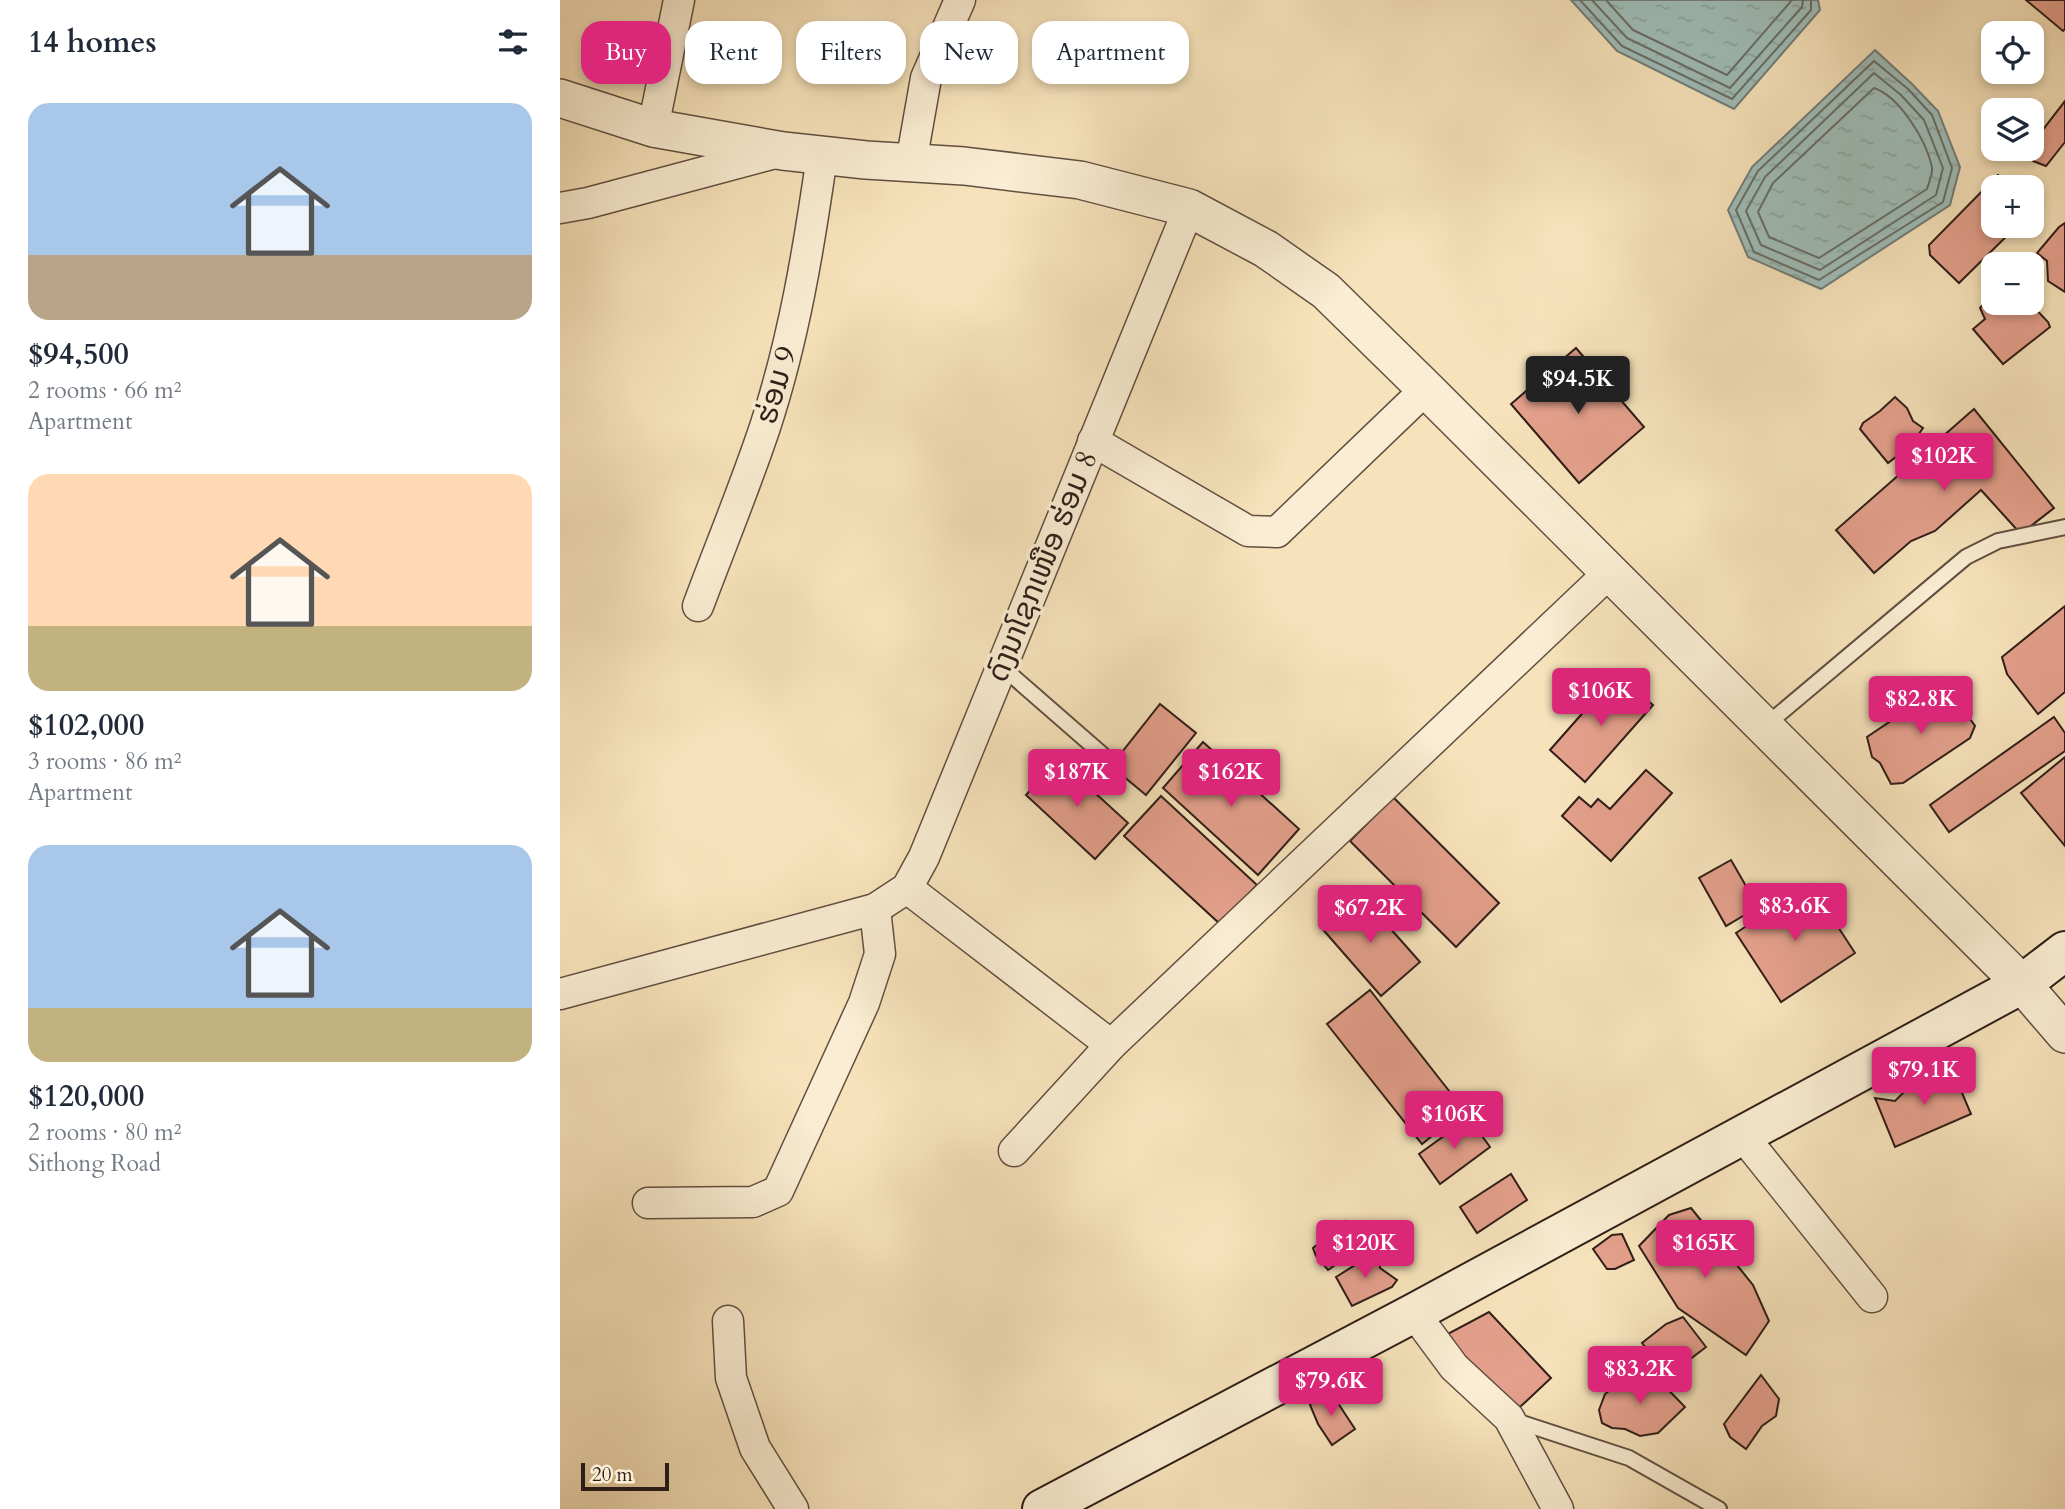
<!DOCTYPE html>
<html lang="en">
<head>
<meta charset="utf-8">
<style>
  body { margin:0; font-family:Cardo,"Noto Sans Lao",serif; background:#f6f6f7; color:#1f2937; height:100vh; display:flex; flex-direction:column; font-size:26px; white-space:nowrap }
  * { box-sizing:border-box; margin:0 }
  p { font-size:23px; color:#747a83 }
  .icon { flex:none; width:38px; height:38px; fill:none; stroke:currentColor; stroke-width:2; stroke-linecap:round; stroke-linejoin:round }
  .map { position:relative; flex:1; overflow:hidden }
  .side { display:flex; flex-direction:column; background:#fff; width:560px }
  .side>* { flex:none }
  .top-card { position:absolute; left:21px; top:21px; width:665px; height:63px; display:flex; gap:14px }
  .fabs { position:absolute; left:1421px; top:21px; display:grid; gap:14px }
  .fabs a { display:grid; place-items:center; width:63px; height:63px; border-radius:14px; background:#fff; box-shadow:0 4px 10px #0003; font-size:35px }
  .scale { position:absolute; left:21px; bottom:18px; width:88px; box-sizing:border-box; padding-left:7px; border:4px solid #2f1e18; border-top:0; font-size:19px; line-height:24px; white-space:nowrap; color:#2f1e18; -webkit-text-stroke:5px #faedd3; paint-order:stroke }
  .price { position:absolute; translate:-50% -60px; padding:0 16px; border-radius:7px; background:#db2777; color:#fff; font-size:23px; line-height:46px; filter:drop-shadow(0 2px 4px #0008) }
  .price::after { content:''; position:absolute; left:50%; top:42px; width:21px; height:16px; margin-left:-10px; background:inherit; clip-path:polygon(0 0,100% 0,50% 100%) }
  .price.on { background:#222; color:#fff }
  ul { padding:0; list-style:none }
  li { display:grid; align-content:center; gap:14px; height:371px; padding:0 28px }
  li span { display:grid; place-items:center; height:217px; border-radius:21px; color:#555 }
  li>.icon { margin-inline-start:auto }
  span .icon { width:126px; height:126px; fill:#fffc; stroke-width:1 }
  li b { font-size:30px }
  h2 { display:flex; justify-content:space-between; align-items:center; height:84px; padding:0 28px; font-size:30px }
  .chip { padding:0 24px; border-radius:21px; background:#fff; box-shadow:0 4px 10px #0003; font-size:24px; line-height:63px }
  .chip.on { background:#db2777; color:#fff }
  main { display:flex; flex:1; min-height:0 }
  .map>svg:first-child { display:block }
  .water { fill:url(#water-ripples); stroke:#727d79; stroke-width:2 }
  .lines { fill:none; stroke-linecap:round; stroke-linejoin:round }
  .shore { stroke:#676e68; stroke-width:2 }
  .building { fill:#e4a08c; stroke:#2f1e18; stroke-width:2 }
  .service-casing { stroke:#614f41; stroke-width:18 }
  .minor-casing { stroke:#614f41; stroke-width:33 }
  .tertiary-casing { stroke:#614f41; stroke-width:40 }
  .secondary-casing { stroke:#2f1e18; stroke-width:42 }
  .service { stroke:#faedd3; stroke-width:14 }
  .minor { stroke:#faedd3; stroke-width:30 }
  .tertiary { stroke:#faedd3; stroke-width:37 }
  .secondary { stroke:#faedd3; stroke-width:38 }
  .labels { text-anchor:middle; stroke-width:7; stroke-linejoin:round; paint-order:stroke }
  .street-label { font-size:30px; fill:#2f1e18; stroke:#faedd3 }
</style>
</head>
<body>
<main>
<section class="side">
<h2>14 homes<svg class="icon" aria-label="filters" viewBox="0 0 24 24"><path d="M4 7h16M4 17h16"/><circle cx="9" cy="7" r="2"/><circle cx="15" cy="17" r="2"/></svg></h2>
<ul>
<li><span style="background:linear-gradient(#a9c7e8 70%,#b9a48a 0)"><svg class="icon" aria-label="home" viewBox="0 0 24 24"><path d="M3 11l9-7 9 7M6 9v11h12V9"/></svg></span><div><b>$94,500</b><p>2 rooms · 66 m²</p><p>Apartment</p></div></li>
<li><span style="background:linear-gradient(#ffd9b3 70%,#c2b280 0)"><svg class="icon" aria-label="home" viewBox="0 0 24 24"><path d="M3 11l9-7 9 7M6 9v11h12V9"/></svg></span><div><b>$102,000</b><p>3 rooms · 86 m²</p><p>Apartment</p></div></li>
<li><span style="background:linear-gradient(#a9c7e8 75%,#c2b280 0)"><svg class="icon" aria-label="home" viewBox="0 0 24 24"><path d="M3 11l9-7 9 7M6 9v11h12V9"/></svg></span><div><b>$120,000</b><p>2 rooms · 80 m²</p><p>Sithong Road</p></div></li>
</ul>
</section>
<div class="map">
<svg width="1505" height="1509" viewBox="0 0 1505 1509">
  <defs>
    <pattern id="water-ripples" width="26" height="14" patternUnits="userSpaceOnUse" patternTransform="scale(1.75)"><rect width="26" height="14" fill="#9fbdb9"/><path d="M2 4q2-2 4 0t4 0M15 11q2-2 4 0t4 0" fill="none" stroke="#89a29e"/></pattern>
  </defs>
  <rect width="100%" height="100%" fill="#f7e3bb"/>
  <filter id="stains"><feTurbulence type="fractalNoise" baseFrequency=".00286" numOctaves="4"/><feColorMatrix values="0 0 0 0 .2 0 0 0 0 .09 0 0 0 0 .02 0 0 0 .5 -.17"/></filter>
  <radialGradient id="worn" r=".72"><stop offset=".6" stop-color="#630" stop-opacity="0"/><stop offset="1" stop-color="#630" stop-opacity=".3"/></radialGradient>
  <!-- water -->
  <g class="water">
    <polygon points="1011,0 1258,0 1260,10 1174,109 1057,51"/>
    <polygon points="1315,50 1352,84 1378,111 1400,167 1390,205 1261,289 1188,257 1168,210 1192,167"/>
  </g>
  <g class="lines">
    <!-- shore -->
    <g class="shore">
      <polyline points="1020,0 1062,46 1172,99 1251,10 1251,0"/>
      <polyline points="1032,0 1067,38 1170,88 1242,7 1243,0"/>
      <polyline points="1046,0 1073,30 1167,75 1232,0"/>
      <polygon points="1314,61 1348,89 1372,115 1392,168 1383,202 1259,280 1194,252 1176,210 1198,171"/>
      <polygon points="1314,73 1341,95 1364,120 1383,168 1376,195 1260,270 1201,245 1186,211 1205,177"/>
      <path d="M1314,88c26,9 52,52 58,79 1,7 -3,15 -5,22l-108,69 -50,-21 -11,-25 15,-29z"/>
    </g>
  </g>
  <!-- building -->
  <g class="building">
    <polygon points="1466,0 1505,0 1505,29 1503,31"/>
    <polygon points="1505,101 1505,142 1486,166 1473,161 1464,154 1468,149 1472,149 1472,144"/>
    <polygon points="1438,175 1450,187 1433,187 1433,226 1457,226 1399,283 1370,255 1369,245"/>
    <polygon points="1505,223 1505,292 1488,281 1487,261 1477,253 1499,227"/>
    <polygon points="1433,293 1433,303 1470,303 1488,322 1490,327 1443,364 1413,329 1425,319 1420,308"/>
    <polygon points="1016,348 1084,427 1019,483 951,404"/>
    <polygon points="1335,397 1347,408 1353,421 1363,428 1351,445 1328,463 1300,429 1303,423 1320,411"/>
    <polygon points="1414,409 1494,508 1467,529 1459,532 1421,490 1375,531 1351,541 1314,573 1276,530"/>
    <polygon points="1505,606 1505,692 1478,714 1447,674 1442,657"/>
    <polygon points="1057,674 1093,705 1025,782 990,750"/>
    <polygon points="1387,687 1415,726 1410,738 1343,783 1331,784 1320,763 1312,757 1307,737 1380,688"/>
    <polygon points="600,704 636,733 586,795 551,766"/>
    <polygon points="1494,717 1505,733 1505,751 1389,832 1370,805"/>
    <polygon points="643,742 739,829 698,875 603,788"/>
    <polygon points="1505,757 1505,846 1461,793"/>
    <polygon points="498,759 568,823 535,859 466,795"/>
    <polygon points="1086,770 1112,793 1051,861 1002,816 1019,797 1031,807 1038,799 1050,809"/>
    <polygon points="601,796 697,885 660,924 564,836"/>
    <polygon points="833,797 939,903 896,947 790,841"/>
    <polygon points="1171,860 1198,907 1166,926 1139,878"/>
    <polygon points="1250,884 1295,953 1221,1002 1176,933"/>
    <polygon points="789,899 797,909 806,901 860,962 821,996 759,925"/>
    <polygon points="810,990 904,1110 862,1144 767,1024"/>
    <polygon points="1391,1067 1411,1114 1335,1147 1315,1098 1335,1101 1354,1082"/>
    <polygon points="909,1118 930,1147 880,1184 859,1154"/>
    <polygon points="951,1174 967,1200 917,1233 900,1207"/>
    <polygon points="1131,1208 1193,1285 1209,1321 1186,1355 1118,1308 1079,1246 1109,1215"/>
    <polygon points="785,1221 803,1241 796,1251 768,1270 756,1256 753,1248"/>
    <polygon points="1062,1234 1074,1260 1055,1269 1047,1269 1033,1249 1052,1235"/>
    <polygon points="811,1255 819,1256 820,1268 837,1280 832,1287 792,1306 776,1277"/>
    <polygon points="929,1312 991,1378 960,1407 939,1404 882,1337"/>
    <polygon points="1123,1317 1146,1347 1108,1376 1082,1343 1106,1324"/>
    <polygon points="1093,1374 1125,1407 1098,1433 1080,1436 1065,1429 1052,1428 1042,1423 1039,1410 1045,1394 1063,1380"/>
    <polygon points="1201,1375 1219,1399 1216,1416 1202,1426 1186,1449 1170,1437 1164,1424"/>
    <polygon points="770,1391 795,1429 772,1445 758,1424 750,1405 755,1398"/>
  </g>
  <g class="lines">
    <!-- service casing -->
    <g class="service-casing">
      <g id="service">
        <polyline points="441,666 543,755"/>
        <polyline points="1205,726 1406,557 1438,541 1505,527"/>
        <polyline points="953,1420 1069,1458 1159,1509"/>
      </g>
    </g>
    <!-- minor casing -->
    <g class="minor-casing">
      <g id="minor">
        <polyline points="93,128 119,0"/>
        <polyline points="351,163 366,78 400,0"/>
        <polyline points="0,208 28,203 219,152"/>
        <polyline points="533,441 688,531 717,532 866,389"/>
        <path d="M138,606c22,-59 47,-119 67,-179 29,-88 44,-180 57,-271"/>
        <polyline points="347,888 551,1045"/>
        <polyline points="0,994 315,909 347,888 364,857 629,208"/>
        <polyline points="1183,1136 1312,1297"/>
        <polyline points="454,1151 551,1045 1051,571"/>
        <polyline points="88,1203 193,1202 218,1191 304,1003 320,954 315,909"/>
        <polyline points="854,1313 894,1367 949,1418 998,1509"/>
        <polyline points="168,1321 171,1378 195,1448 233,1509"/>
      </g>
    </g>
    <!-- tertiary casing -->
    <g class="tertiary-casing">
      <polyline id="tertiary" points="0,98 93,128 223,151 306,160 404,166 520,180 629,208 706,249 766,291 866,389 1462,984 1505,1034"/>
    </g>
    <!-- secondary casing -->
    <g class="secondary-casing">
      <polyline id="secondary" points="482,1509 854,1313 1462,984 1505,951"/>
    </g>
    <!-- service -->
    <use href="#service" class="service"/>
    <!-- minor -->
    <use href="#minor" class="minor"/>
    <!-- tertiary -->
    <use href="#tertiary" class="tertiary"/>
    <!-- secondary -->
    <use href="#secondary" class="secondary"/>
  </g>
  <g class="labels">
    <!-- street labels -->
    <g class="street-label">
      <text transform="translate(216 385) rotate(-74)" y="10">ຮ່ອມ 9</text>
      <text transform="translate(482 566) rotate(-68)" y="10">ດົງນາໂຊກເໜືອ ຮ່ອມ 8</text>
    </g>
  </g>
  <rect width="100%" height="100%" filter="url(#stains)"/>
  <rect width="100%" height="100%" fill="url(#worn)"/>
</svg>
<div class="fabs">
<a><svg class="icon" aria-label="locate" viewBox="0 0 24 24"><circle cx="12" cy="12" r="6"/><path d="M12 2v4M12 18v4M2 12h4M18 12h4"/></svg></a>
<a><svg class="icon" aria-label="layers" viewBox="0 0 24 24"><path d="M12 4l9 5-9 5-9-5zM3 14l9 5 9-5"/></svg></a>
<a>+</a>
<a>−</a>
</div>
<div class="scale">20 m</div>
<b class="price on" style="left:1018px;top:416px">$94.5K</b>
<b class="price" style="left:1384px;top:493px">$102K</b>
<b class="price" style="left:1041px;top:728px">$106K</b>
<b class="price" style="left:1361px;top:736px">$82.8K</b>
<b class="price" style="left:517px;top:809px">$187K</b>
<b class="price" style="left:671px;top:809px">$162K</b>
<b class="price" style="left:1235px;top:943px">$83.6K</b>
<b class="price" style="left:810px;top:945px">$67.2K</b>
<b class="price" style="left:1364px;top:1107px">$79.1K</b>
<b class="price" style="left:894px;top:1151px">$106K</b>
<b class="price" style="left:805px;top:1280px">$120K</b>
<b class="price" style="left:1145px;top:1280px">$165K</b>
<b class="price" style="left:1080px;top:1406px">$83.2K</b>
<b class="price" style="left:771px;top:1418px">$79.6K</b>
<div class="top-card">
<a class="chip on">Buy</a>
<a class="chip">Rent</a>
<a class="chip">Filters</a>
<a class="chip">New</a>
<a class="chip">Apartment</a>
</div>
</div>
</main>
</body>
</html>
